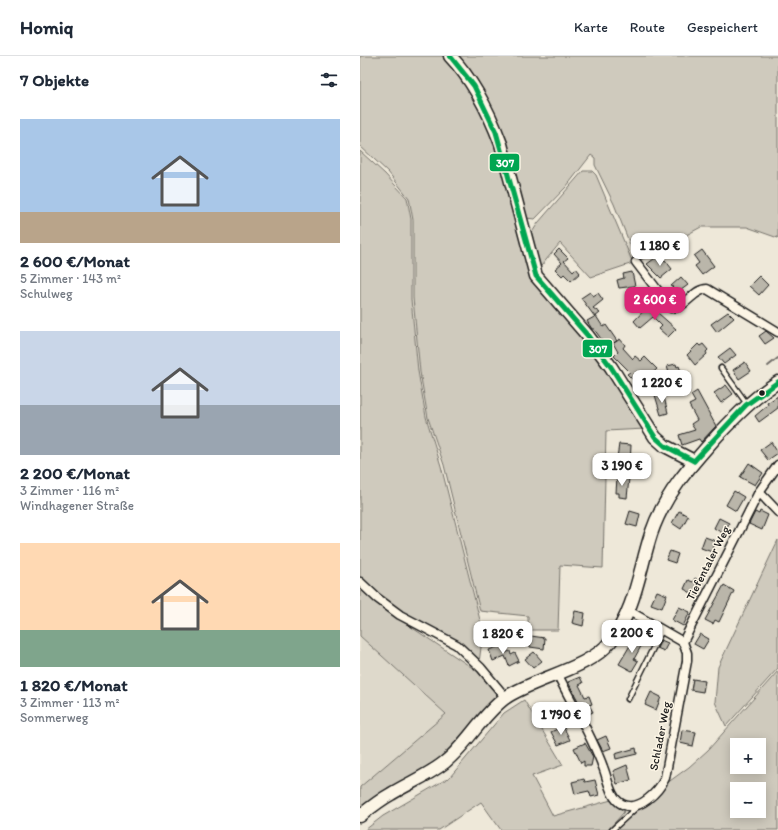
<!DOCTYPE html>
<html lang="de">
<head>
<meta charset="utf-8">
<style>
  body { margin:0; font-family:Itim,sans-serif; background:#f2f2f3; color:#1f2937; height:100vh; display:flex; flex-direction:column; font-size:15px; white-space:nowrap }
  * { box-sizing:border-box; margin:0 }
  p { font-size:13px; color:#747a83 }
  .icon { flex:none; width:22px; height:22px; fill:none; stroke:currentColor; stroke-width:2; stroke-linecap:round; stroke-linejoin:round }
  .map { position:relative; flex:1; overflow:hidden }
  .panel { display:flex; flex-direction:column; background:#fff; width:360px }
  .panel>* { flex:none }
  .buttons { position:absolute; left:370px; top:682px; display:grid; gap:8px }
  .buttons a { display:grid; place-items:center; width:36px; height:36px; border-radius:0px; background:#fff; box-shadow:0 2px 10px #0003; font-size:20px }
  .price { position:absolute; translate:-50% -34px; padding:0 9px; border-radius:8px; background:#fff; color:#222; font-size:13px; line-height:26px; filter:drop-shadow(0 1px 2px #0008) }
  .price::after { content:''; position:absolute; left:50%; top:24px; width:12px; height:9px; margin-left:-6px; background:inherit; clip-path:polygon(0 0,100% 0,50% 100%) }
  .price.active { background:#db2777; color:#fff }
  ul { padding:0; list-style:none }
  li { display:grid; align-content:center; gap:8px; height:212px; padding:0 20px }
  li span { display:grid; place-items:center; height:124px; border-radius:0px; color:#555 }
  li>.icon { margin-inline-start:auto }
  span .icon { width:72px; height:72px; fill:#fffc; stroke-width:1 }
  li b { font-size:17px }
  h2 { display:flex; justify-content:space-between; align-items:center; height:48px; padding:0 20px; font-size:17px }
  header { display:flex; align-items:center; gap:24px; box-sizing:border-box; height:56px; padding:0 20px; background:#fff; border-bottom:1px solid #e0e1e3 }
  header strong { font-size:19px }
  nav { display:flex; gap:22px; margin-inline-start:auto; font-size:14px }
  main { display:flex; flex:1; min-height:0 }
  .map>svg:first-child { display:block }
  .built { fill:#ded9cb }
  .green { fill:#cfcabd; stroke:#76736c; fill-rule:evenodd }
  .lines { fill:none; stroke-linecap:round; stroke-linejoin:round }
  .stream { stroke:#6f6c67; stroke-width:2 }
  .building { fill:#bab6aa; stroke:#1c1c1c }
  .lane-casing { stroke:#1c1c1c; stroke-width:7 }
  .street-casing { stroke:#1c1c1c; stroke-width:11 }
  .secondary-casing { stroke:#1c1c1c; stroke-width:15 }
  .lane { stroke:#fcf5e5; stroke-width:4 }
  .street { stroke:#fcf5e5; stroke-width:8 }
  .secondary { stroke:#fcf5e5; stroke-width:12 }
  .bus-1-casing { stroke:#fcf5e5; stroke-width:8 }
  .bus-1 { stroke:#00a651; stroke-width:5 }
  .bus-dot { fill:#1c1c1c; stroke:#fcf5e5; stroke-width:1.5 }
  .labels { text-anchor:middle; stroke-width:3; stroke-linejoin:round; paint-order:stroke }
  .street-label { font-size:12px; fill:#1c1c1c; stroke:#fcf5e5 }
  .line-badge { stroke:#fcf5e5; stroke-width:1.5 }
  .badge-label { font-size:11px; text-anchor:middle; font-weight:bold; fill:#fff }
</style>
</head>
<body>
<header>
<strong>Homiq</strong>
<nav><a>Karte</a><a>Route</a><a>Gespeichert</a></nav>
</header>
<main>
<section class="panel">
<h2>7 Objekte<svg class="icon" aria-label="filters" viewBox="0 0 24 24"><path d="M4 7h16M4 17h16"/><circle cx="9" cy="7" r="2"/><circle cx="15" cy="17" r="2"/></svg></h2>
<ul>
<li><span style="background:linear-gradient(#a9c7e8 75%,#b9a48a 0)"><svg class="icon" aria-label="home" viewBox="0 0 24 24"><path d="M3 11l9-7 9 7M6 9v11h12V9"/></svg></span><div><b>2 600 €/Monat</b><p>5 Zimmer · 143 m²</p><p>Schulweg</p></div></li>
<li><span style="background:linear-gradient(#c9d6e8 60%,#9aa5b1 0)"><svg class="icon" aria-label="home" viewBox="0 0 24 24"><path d="M3 11l9-7 9 7M6 9v11h12V9"/></svg></span><div><b>2 200 €/Monat</b><p>3 Zimmer · 116 m²</p><p>Windhagener Straße</p></div></li>
<li><span style="background:linear-gradient(#ffd9b3 70%,#7fa58c 0)"><svg class="icon" aria-label="home" viewBox="0 0 24 24"><path d="M3 11l9-7 9 7M6 9v11h12V9"/></svg></span><div><b>1 820 €/Monat</b><p>3 Zimmer · 113 m²</p><p>Sommerweg</p></div></li>
</ul>
</section>
<div class="map">
<svg width="418" height="774" viewBox="0 0 418 774">
  <rect width="100%" height="100%" fill="#eee8d9"/>
  <filter id="ink" filterUnits="userSpaceOnUse"><feTurbulence type="fractalNoise" baseFrequency=".025" numOctaves="2"/><feDisplacementMap in="SourceGraphic" scale="8" xChannelSelector="R" yChannelSelector="G"/><feConvolveMatrix kernelMatrix="1 2 1 2 8 2 1 2 1" color-interpolation-filters="sRGB"/></filter>
  <g filter="url(#ink)">
    <!-- built -->
    <polygon class="built" points="0,580 86,658 0,731"/>
    <!-- green -->
    <g class="green">
      <polygon points="0,0 86,0 104,20 138,89 173,221 231,290 285,373 246,375 243,512 200,509 198,574 168,574 168,560 120,555 84,409 68,362 60,316 53,242 53,164 49,142 28,116 0,90"/>
      <polygon points="95,0 418,0 418,182 387,171 341,171 277,206 254,148 235,109 235,102 231,99 206,131 175,163 166,162 145,88"/>
      <polygon points="0,95 25,118 47,142 51,163 51,243 58,315 66,361 81,410 123,576 119,607 30,550 0,522"/>
      <polygon points="223,115 232,115 236,119 273,207 231,221 200,187 177,215 171,178 178,167"/>
      <polygon points="418,484 418,612 366,670 355,646 358,611"/>
      <polygon points="0,533 21,551 117,615 139,641 81,702 0,756 0,731 86,658 0,580"/>
      <path d="M418,615v159h-164l49,-44 26,-19 19,-17zM377,689h22v22h-22zM377,733h22v22h-22z"/>
      <polygon points="164,644 203,709 172,720 193,760 255,743 264,756 248,774 141,774 121,746 79,774 5,774 23,760 90,721 144,657"/>
    </g>
    <g class="lines">
      <!-- stream -->
      <polyline class="stream" points="408,310 418,302"/>
    </g>
    <!-- building -->
    <g class="building">
      <polygon points="199,193 208,202 204,205 213,215 216,212 220,217 211,225 204,218 202,220 195,213 202,207 194,198"/>
      <polygon points="342,194 354,210 342,219 335,210 339,207 334,200"/>
      <polygon points="298,200 303,206 305,204 312,213 301,222 287,208"/>
      <polygon points="272,216 275,230 259,232 257,224 264,222 263,218"/>
      <polygon points="399,220 408,229 399,239 389,230"/>
      <polygon points="321,221 328,229 313,240 309,234 313,231 311,230"/>
      <polygon points="230,236 233,240 238,237 243,244 233,252 240,257 235,261 221,242"/>
      <polygon points="289,249 316,273 308,281 299,273 302,270 293,261 280,272 274,265"/>
      <polygon points="368,256 374,262 357,276 351,268"/>
      <polygon points="236,260 243,271 246,269 257,285 260,283 265,289 263,292 273,303 275,300 281,305 285,301 297,313 284,325 278,319 273,324 267,318 270,316 254,300 258,296 253,287 257,285 247,291 234,273 232,273 227,265"/>
      <polygon points="406,275 414,282 405,288 399,280"/>
      <polygon points="338,288 340,290 343,288 348,294 346,296 347,298 335,309 327,299"/>
      <polygon points="370,292 376,299 364,308 358,301"/>
      <polygon points="385,306 391,315 379,323 373,314"/>
      <polygon points="316,308 317,311 319,310 326,329 313,332 307,310"/>
      <polygon points="366,329 373,338 361,347 354,337"/>
      <polygon points="337,335 356,370 341,386 339,383 322,389 319,379 335,374 331,368 337,364 329,349 335,346 331,339"/>
      <polygon points="303,337 308,357 301,359 295,339"/>
      <polygon points="418,340 418,352 399,366 395,360 408,349 407,347"/>
      <polygon points="411,386 418,397 408,404 400,394"/>
      <polygon points="259,388 271,389 270,410 256,409"/>
      <polygon points="389,407 403,417 395,429 380,421"/>
      <polygon points="257,421 269,422 267,442 259,441 259,437 256,437"/>
      <polygon points="374,435 384,441 376,455 366,449"/>
      <polygon points="270,455 280,458 277,471 266,468"/>
      <polygon points="319,455 328,460 321,473 312,467"/>
      <polygon points="400,455 408,459 402,474 389,468 395,456 399,458"/>
      <polygon points="359,462 369,467 364,478 354,472"/>
      <polygon points="345,481 356,485 352,496 341,492"/>
      <polygon points="310,495 318,498 315,507 306,504"/>
      <polygon points="335,522 343,527 337,540 324,533 328,524 333,526"/>
      <polygon points="364,529 374,535 359,566 355,564 353,568 345,564"/>
      <polygon points="297,535 307,539 302,552 291,548"/>
      <polygon points="319,551 330,556 323,570 312,564"/>
      <polygon points="215,555 225,557 223,570 212,567"/>
      <polygon points="340,578 349,583 343,593 334,588"/>
      <polygon points="171,580 185,582 184,593 170,591"/>
      <polygon points="275,581 279,583 280,581 285,583 274,603 278,605 272,615 259,608"/>
      <polygon points="301,584 308,587 304,595 297,592"/>
      <polygon points="142,589 145,597 150,595 151,599 155,597 159,605 149,610 145,600 133,605 129,594"/>
      <polygon points="174,596 182,605 173,612 165,603"/>
      <polygon points="220,621 223,627 219,629 225,641 229,640 232,648 229,649 233,656 227,659 226,655 224,656 208,626"/>
      <polygon points="333,623 345,625 343,636 331,634"/>
      <polygon points="291,636 301,641 296,654 285,649"/>
      <polygon points="203,670 210,684 198,689 191,676"/>
      <polygon points="322,674 336,676 333,690 320,687"/>
      <polygon points="246,680 251,692 243,695 237,684"/>
      <polygon points="225,687 233,701 231,710 224,710 224,705 221,707 214,692"/>
      <polygon points="276,692 277,698 256,703 255,698"/>
      <polygon points="267,709 271,724 257,728 253,715"/>
      <polygon points="224,723 225,726 235,724 239,739 231,741 229,735 215,738 212,726"/>
    </g>
    <g class="lines">
      <!-- lane casing -->
      <g class="lane-casing">
        <g id="lane">
          <polyline points="361,312 387,348"/>
          <polyline points="268,643 302,574"/>
          <polyline points="252,774 277,751"/>
        </g>
      </g>
      <!-- street casing -->
      <g class="street-casing">
        <g id="street">
          <path d="M276,206l35,46c16,0 22,-19 36,-19l71,43"/>
          <polyline points="399,436 418,456"/>
          <polyline points="0,526 17,542 40,559 97,589 121,612 146,642"/>
          <polyline points="269,555 323,586 399,436 418,409"/>
          <path d="M197,617c15,31 34,61 46,94 5,12 7,31 19,37 17,9 37,-13 43,-26l22,-117v-8l-4,-11"/>
        </g>
      </g>
      <!-- secondary casing -->
      <g class="secondary-casing">
        <g id="secondary">
          <path d="M90,0c24,25 39,56 51,88l35,132 52,60 23,31 44,70 10,9 29,15"/>
          <path d="M0,760c10,-8 20,-16 31,-22 18,-11 38,-19 54,-32 23,-19 36,-46 60,-64 29,-20 84,-29 105,-56 25,-31 29,-71 41,-108 13,-39 39,-68 66,-98 19,-20 37,-39 61,-54"/>
        </g>
      </g>
      <!-- lane -->
      <use href="#lane" class="lane"/>
      <!-- street -->
      <use href="#street" class="street"/>
      <!-- secondary -->
      <use href="#secondary" class="secondary"/>
      <!-- bus-1 casing -->
      <g class="bus-1-casing">
        <g id="bus-1">
          <polyline points="90,0 114,30 136,76 176,220 228,280 251,311 295,381 305,390 334,405"/>
          <polyline points="334,405 386,349 418,326"/>
        </g>
      </g>
      <!-- bus-1 -->
      <use href="#bus-1" class="bus-1"/>
    </g>
  </g>
  <!-- markers -->
  <circle class="bus-dot" cx="402" cy="337" r="3.5"/>
  <g class="labels">
    <!-- street labels -->
    <g class="street-label">
      <text transform="translate(348 507) rotate(-63)" y="4">Tiefentaler Weg</text>
      <text transform="translate(300 680) rotate(-79)" y="4">Schlader Weg</text>
    </g>
  </g>
  <g class="line-badge">
    <rect x="129" y="97" width="31" height="19" rx="4" fill="#00a651"/>
    <rect x="222" y="283" width="31" height="19" rx="4" fill="#00a651"/>
  </g>
  <g class="badge-label">
    <text x="145" y="111">307</text>
    <text x="238" y="297">307</text>
  </g>
</svg>
<div class="buttons">
<a>+</a>
<a>−</a>
</div>
<b class="price" style="left:300px;top:211px">1 180 €</b>
<b class="price active" style="left:295px;top:265px">2 600 €</b>
<b class="price" style="left:302px;top:348px">1 220 €</b>
<b class="price" style="left:262px;top:431px">3 190 €</b>
<b class="price" style="left:272px;top:598px">2 200 €</b>
<b class="price" style="left:143px;top:599px">1 820 €</b>
<b class="price" style="left:201px;top:680px">1 790 €</b>
</div>
</main>
</body>
</html>
